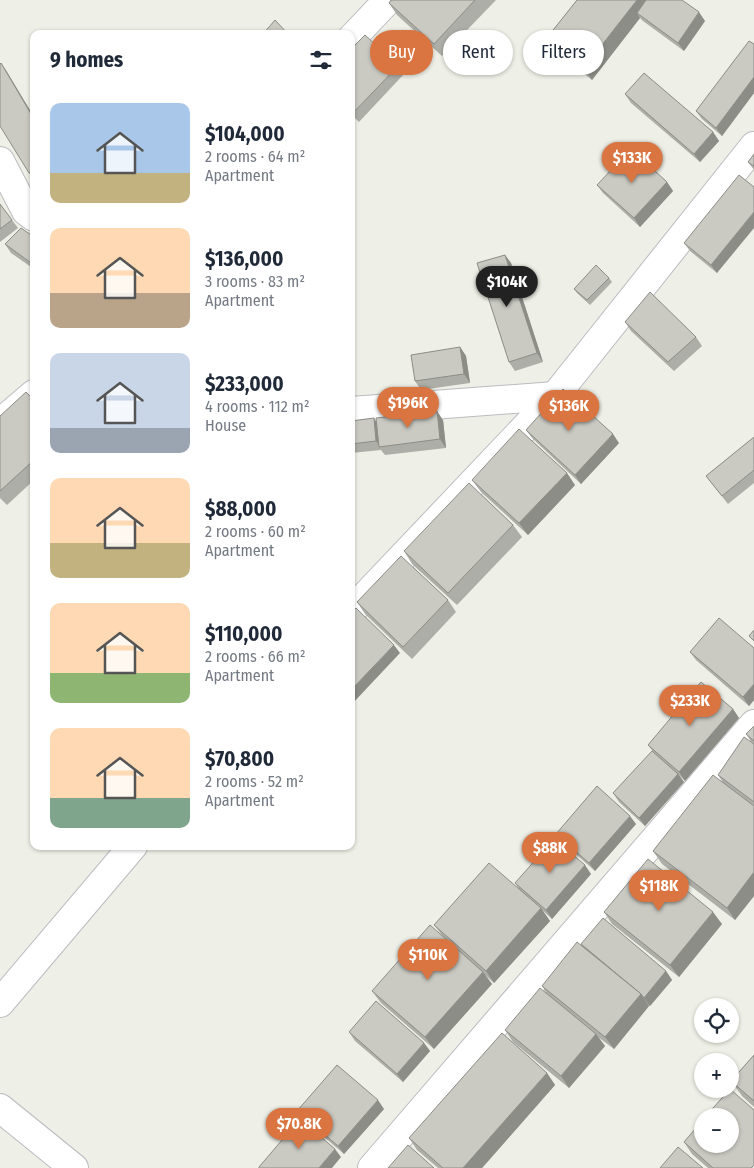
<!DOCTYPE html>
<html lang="en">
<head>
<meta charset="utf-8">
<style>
  body { margin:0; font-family:"Fira Sans Condensed",sans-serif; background:#f2f2f3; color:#1f2937; height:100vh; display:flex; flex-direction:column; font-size:19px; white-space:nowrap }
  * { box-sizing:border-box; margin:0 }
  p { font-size:16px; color:#747a83 }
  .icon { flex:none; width:28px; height:28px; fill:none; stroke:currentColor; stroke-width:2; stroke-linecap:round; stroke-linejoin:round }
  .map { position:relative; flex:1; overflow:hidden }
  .sheet { position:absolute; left:30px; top:30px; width:325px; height:820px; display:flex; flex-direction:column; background:#fff; border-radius:10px; box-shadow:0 1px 4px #0004 }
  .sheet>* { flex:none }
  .guide { position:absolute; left:370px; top:30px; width:309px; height:45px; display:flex; gap:10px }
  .controls { position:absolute; left:694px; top:998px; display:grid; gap:10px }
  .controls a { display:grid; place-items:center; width:45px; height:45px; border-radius:50%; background:#fff; box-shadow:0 1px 4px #0004; font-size:25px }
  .price { position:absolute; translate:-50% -42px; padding:0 11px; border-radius:18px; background:#da7541; color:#fff; font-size:16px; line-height:32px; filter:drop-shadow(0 1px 2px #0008) }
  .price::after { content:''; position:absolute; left:50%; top:30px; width:15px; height:11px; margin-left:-8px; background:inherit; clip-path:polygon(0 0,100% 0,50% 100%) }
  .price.selected { background:#222; color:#fff }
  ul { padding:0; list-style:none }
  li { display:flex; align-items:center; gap:15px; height:125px; padding:0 20px }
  li span { display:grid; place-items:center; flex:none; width:140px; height:100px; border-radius:10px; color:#555 }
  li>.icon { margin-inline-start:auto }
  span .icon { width:60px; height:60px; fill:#fffc; stroke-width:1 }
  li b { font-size:21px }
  h2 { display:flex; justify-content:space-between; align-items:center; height:60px; padding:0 20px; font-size:21px }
  .chip { padding:0 18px; border-radius:22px; background:#fff; box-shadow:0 1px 4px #0004; font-size:18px; line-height:45px }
  .chip.selected { background:#da7541; color:#fff }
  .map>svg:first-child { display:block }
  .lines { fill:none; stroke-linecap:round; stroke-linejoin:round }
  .minor-casing { stroke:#bbbcc1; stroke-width:30 }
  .minor { stroke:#fff; stroke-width:28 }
  .wall { fill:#aeaea8 }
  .shaded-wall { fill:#8d8d88 }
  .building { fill:#cacac3; stroke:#8d8d88 }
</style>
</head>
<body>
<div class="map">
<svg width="754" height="1168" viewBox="0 0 754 1168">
  <rect width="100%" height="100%" fill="#eeefe6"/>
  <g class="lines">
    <!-- minor casing -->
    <g class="minor-casing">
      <g id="minor">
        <polyline points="351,39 388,0"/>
        <polyline points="0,161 26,211 34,217"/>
        <polyline points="351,411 555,396"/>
        <polyline points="0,423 34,394"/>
        <polyline points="351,611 555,396 754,146"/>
        <polyline points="0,1003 133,846"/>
        <polyline points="0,1108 74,1168"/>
        <polyline points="372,1168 754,724"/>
      </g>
    </g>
    <!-- minor -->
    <use href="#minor" class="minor"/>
  </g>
  <!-- wall -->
  <g class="wall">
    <polygon points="391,0 496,0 442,56 397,15 389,3"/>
    <polygon points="577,0 705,21 684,51 643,21 640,18 592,80 555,51 546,39"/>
    <polygon points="754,44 754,93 722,136 702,119 696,111"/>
    <polygon points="351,49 398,66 404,74 359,122 351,114"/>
    <polygon points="1,63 7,72 34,117 34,180 29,173"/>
    <polygon points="625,94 713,132 719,141 700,162 631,103"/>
    <polygon points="754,154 754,170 748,162"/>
    <polygon points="667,182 673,191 640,227 603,193 597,185"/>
    <polygon points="754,187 717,273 690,251 684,243"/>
    <polygon points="0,204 18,228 0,242"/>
    <polygon points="34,237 34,269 11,253 5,244"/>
    <polygon points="505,255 511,263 543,362 515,371 509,362"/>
    <polygon points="609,278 612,282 590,305 577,293 574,289"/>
    <polygon points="625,322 696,337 702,346 674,371 631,331"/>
    <polygon points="460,347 466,356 470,383 421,390 415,381"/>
    <polygon points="34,400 34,480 7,505 0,498 0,416"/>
    <polygon points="443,420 446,448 385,455 381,450 351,453 351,421 376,422"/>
    <polygon points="526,430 619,443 581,484 532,438"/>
    <polygon points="754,437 754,483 728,504 706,476"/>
    <polygon points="472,480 575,485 528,535 481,492"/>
    <polygon points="513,525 522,537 457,605 412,564 404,551"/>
    <polygon points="448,600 456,612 412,659 365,614 357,602"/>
    <polygon points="754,648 754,700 749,706 696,660 690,652"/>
    <polygon points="733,709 739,718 685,781 679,775 684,782 645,826 619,802 613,793 654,753 648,745"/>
    <polygon points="754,726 754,896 735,920 662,864 653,851 722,781 718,775 752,743 746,734"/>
    <polygon points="636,824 595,871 562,842 556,834"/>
    <polygon points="591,874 552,919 542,910 550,921 494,983 485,975 492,984 434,1049 381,1003 372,991 441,934 434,925 519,889 515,883"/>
    <polygon points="604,912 722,924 679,977 612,924"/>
    <polygon points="581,944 666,971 672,980 650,1006 648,1005 649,1006 614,1049 598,1037 605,1046 569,1088 513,1042 505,1030 547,994 542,986 583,947"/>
    <polygon points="349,1032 424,1043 430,1051 403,1082 355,1041"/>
    <polygon points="754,1055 754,1107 742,1096 731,1081"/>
    <polygon points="547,1073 555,1085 482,1168 438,1168 417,1150 409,1138"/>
    <polygon points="384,1109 344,1154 303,1119 297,1111"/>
    <polygon points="684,1142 754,1168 708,1168 692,1154"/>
  </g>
  <!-- shaded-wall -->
  <g class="shaded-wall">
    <polygon points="637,0 655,0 637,13 640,18 592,80 584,68"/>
    <polygon points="699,12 705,21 684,51 678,43"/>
    <polygon points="1,63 7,72 34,117 34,119"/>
    <polygon points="754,77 754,93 722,136 716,128"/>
    <polygon points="713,132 719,141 700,162 694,154"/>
    <polygon points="667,182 673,191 640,227 634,218"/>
    <polygon points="754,212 754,228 717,273 711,265"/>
    <polygon points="505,255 511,263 543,362 537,353"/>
    <polygon points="460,347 466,356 470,383 464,374"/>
    <polygon points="437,411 443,420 446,448 440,439"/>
    <polygon points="374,418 380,427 380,446 376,441"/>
    <polygon points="613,434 619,443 581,484 575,475"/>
    <polygon points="567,473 575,485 528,535 519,523"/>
    <polygon points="394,645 400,653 352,704 351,702 351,690"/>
    <polygon points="754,684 754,700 749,706 743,697"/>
    <polygon points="733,709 739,718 685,781 679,772"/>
    <polygon points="678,774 684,782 645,826 639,818"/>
    <polygon points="630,816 636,824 595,871 589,863"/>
    <polygon points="585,865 591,874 552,919 546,910"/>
    <polygon points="754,872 754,896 735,920 727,908"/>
    <polygon points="541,908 550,921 494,983 486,971"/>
    <polygon points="713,912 722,924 679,977 670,965"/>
    <polygon points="666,971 672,980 650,1006 644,998"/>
    <polygon points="483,972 492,984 434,1049 425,1037"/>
    <polygon points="641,994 649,1006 614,1049 605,1037"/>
    <polygon points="596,1034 605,1046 569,1088 561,1076"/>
    <polygon points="424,1043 430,1051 403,1082 397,1074"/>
    <polygon points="547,1073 555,1085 482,1168 463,1168"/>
    <polygon points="378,1100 384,1109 344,1154 338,1146"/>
    <polygon points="335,1149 341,1157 332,1168 319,1168"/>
  </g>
  <!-- building -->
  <g class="building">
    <polygon points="391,0 475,0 434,44 389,3"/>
    <polygon points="577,0 637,0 584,68 546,39"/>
    <polygon points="646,0 682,0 699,12 678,43 637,13"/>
    <polygon points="275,20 288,34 263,34"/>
    <polygon points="365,35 398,66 353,113 351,111 351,49"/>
    <polygon points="749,41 754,44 754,77 716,128 696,111"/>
    <polygon points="1,63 34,119 34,169 29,173 0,126 0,64"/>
    <polygon points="644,73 713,132 694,154 625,94"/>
    <polygon points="631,149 667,182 634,218 597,185"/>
    <polygon points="754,154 754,166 748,162"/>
    <polygon points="34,173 34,178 30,175"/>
    <polygon points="739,175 754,187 754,212 711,265 684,243"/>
    <polygon points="0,204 12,220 0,229"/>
    <polygon points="21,228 34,237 34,265 5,244"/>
    <polygon points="505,255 537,353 509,362 477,263"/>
    <polygon points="596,265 609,278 587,300 574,289"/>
    <polygon points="650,292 696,337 668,362 625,322"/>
    <polygon points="460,347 464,374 415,381 411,355"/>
    <polygon points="563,389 613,434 575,475 526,430"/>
    <polygon points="26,392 34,400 34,460 0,491 0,416"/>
    <polygon points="437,411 440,439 379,447 376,418"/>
    <polygon points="374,418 376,441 351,444 351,421"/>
    <polygon points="519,429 567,473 519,523 472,480"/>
    <polygon points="754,437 754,470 722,496 706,476"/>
    <polygon points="469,483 513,525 448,593 404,551"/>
    <polygon points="401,556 448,600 403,647 357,602"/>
    <polygon points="356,608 394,645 351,690 351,613"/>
    <polygon points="719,618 754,648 754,684 743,697 690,652"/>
    <polygon points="754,630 754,641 749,636"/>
    <polygon points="701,682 733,709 679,772 648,745"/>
    <polygon points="754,726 754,741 746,734"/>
    <polygon points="744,737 754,744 754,802 718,775"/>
    <polygon points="652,751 678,774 639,818 613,793"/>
    <polygon points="713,775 754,806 754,872 727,908 653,851"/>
    <polygon points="597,786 630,816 589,863 556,834"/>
    <polygon points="554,839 585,865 546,910 515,883"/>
    <polygon points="648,859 713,912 670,965 604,912"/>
    <polygon points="489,863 541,908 486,971 434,925"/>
    <polygon points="603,918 666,971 644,998 641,994 581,944"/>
    <polygon points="430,925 483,972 425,1037 372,991"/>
    <polygon points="577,942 641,994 605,1037 542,986"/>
    <polygon points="540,988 596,1034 561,1076 505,1030"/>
    <polygon points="376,1001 424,1043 397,1074 349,1032"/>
    <polygon points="502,1033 547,1073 463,1168 443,1168 409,1138"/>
    <polygon points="754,1055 754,1101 731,1081"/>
    <polygon points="337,1065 378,1100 338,1146 297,1111"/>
    <polygon points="730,1089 754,1110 754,1165 751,1168 713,1168 684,1142 702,1121 702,1144 730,1144 730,1116 706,1116"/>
    <polygon points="300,1119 335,1149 319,1168 259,1168 259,1167"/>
    <polygon points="408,1145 434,1168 388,1168"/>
    <polygon points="678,1147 703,1168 660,1168"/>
  </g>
</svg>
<div class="controls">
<a><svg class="icon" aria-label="locate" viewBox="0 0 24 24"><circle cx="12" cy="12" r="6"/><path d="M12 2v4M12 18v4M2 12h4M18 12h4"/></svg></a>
<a>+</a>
<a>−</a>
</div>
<b class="price" style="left:632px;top:184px">$133K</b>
<b class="price selected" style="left:507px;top:308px">$104K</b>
<b class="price" style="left:408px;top:429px">$196K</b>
<b class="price" style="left:569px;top:432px">$136K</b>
<b class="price" style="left:690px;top:727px">$233K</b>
<b class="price" style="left:550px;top:874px">$88K</b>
<b class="price" style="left:659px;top:912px">$118K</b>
<b class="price" style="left:428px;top:981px">$110K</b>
<b class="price" style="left:299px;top:1150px">$70.8K</b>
<div class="guide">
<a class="chip selected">Buy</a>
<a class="chip">Rent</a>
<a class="chip">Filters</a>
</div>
<section class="sheet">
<h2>9 homes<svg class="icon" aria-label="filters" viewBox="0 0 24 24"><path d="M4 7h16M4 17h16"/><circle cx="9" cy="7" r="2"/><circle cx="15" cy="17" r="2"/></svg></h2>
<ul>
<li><span style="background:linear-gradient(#a9c7e8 70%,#c2b280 0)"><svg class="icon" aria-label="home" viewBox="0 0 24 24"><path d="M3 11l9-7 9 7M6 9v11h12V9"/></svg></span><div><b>$104,000</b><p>2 rooms · 64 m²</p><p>Apartment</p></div></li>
<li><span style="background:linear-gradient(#ffd9b3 65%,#b9a48a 0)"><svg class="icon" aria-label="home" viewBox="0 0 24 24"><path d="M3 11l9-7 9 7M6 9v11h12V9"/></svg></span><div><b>$136,000</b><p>3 rooms · 83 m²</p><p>Apartment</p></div></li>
<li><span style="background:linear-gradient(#c9d6e8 75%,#9aa5b1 0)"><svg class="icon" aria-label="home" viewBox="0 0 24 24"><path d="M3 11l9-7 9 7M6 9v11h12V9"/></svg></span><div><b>$233,000</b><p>4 rooms · 112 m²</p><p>House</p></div></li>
<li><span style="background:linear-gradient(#ffd9b3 65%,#c2b280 0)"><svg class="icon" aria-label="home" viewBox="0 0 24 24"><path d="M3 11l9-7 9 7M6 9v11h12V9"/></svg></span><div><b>$88,000</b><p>2 rooms · 60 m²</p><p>Apartment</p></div></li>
<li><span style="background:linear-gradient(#ffd9b3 70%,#8fb573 0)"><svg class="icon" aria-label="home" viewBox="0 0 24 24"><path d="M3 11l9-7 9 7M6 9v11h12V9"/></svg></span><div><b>$110,000</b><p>2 rooms · 66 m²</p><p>Apartment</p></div></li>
<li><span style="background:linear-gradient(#ffd9b3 70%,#7fa58c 0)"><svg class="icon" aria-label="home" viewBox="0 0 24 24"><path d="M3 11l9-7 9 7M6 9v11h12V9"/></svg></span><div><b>$70,800</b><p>2 rooms · 52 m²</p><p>Apartment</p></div></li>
</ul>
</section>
</div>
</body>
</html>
